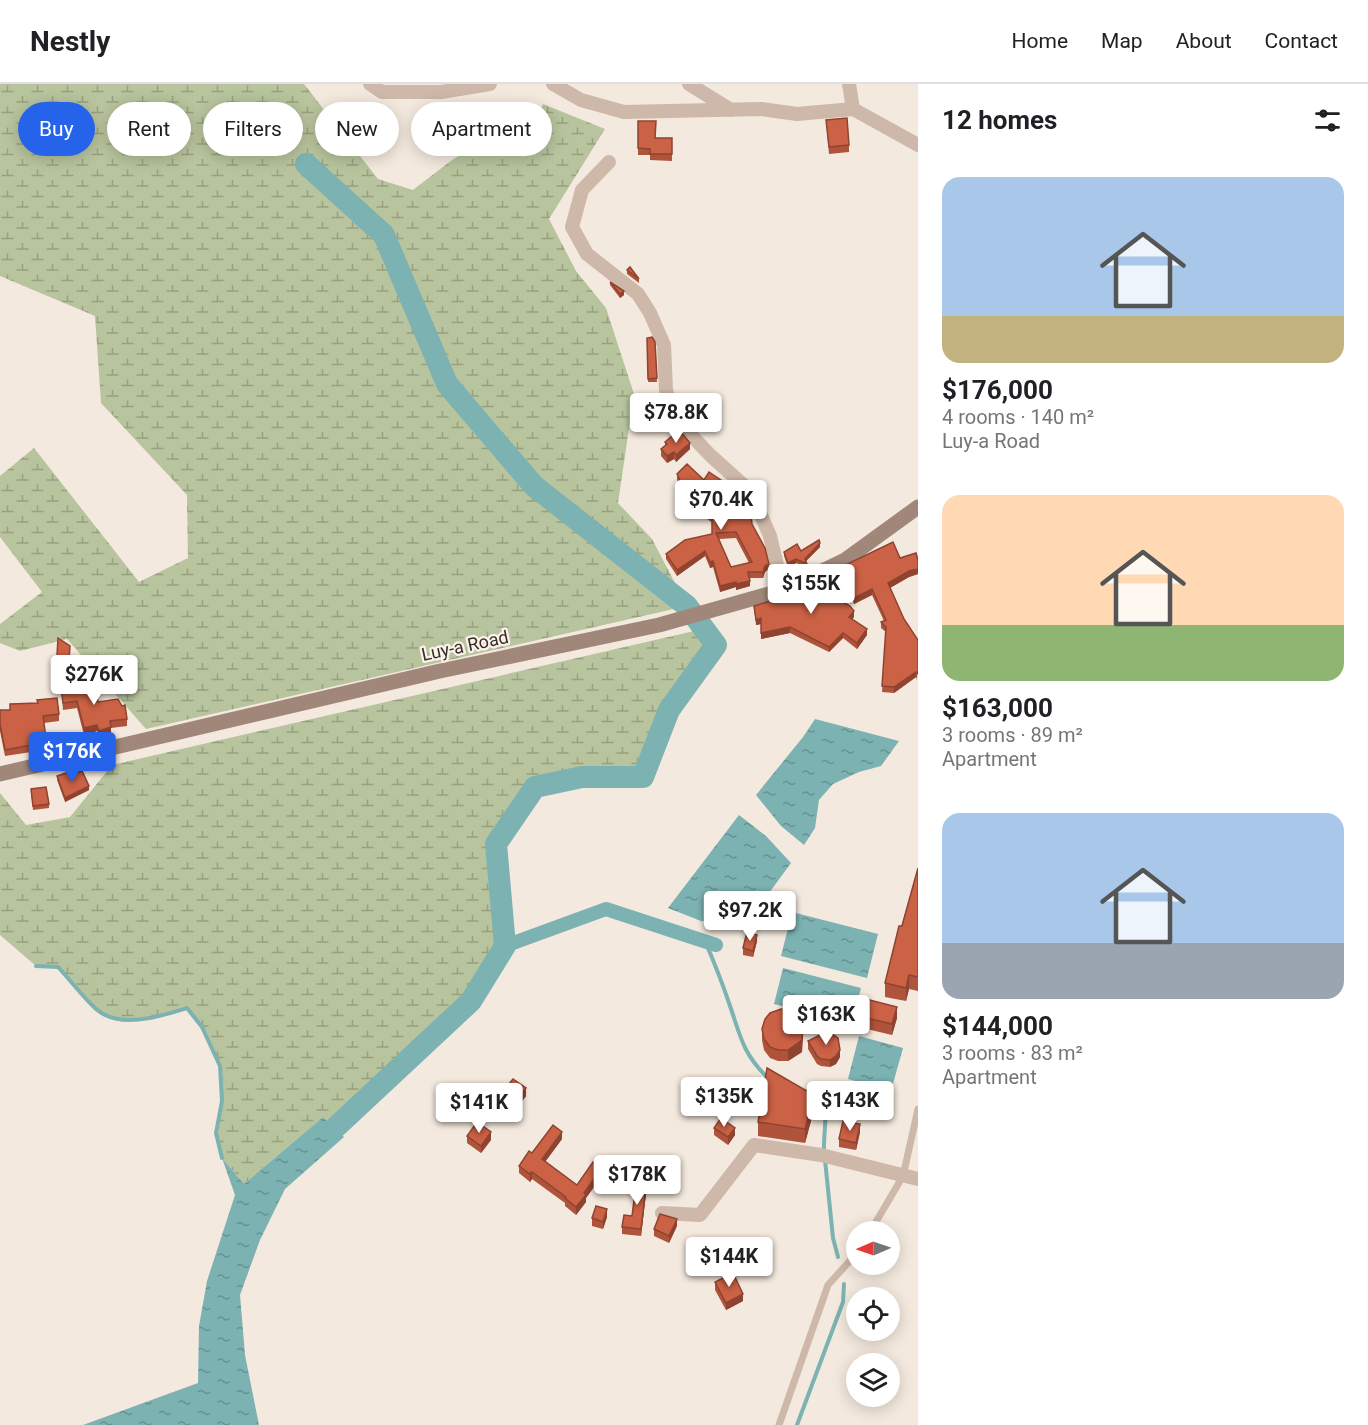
<!DOCTYPE html>
<html lang="en">
<head>
<meta charset="utf-8">
<style>
  body { margin:0; font-family:Roboto,sans-serif; background:#f6f6f6; color:#202124; height:100vh; display:flex; flex-direction:column; font-size:22px; white-space:nowrap }
  * { box-sizing:border-box; margin:0 }
  p { font-size:20px; color:#757577 }
  .icon { flex:none; width:33px; height:33px; fill:none; stroke:currentColor; stroke-width:2; stroke-linecap:round; stroke-linejoin:round }
  .map { position:relative; flex:1; overflow:hidden }
  .drawer { display:flex; flex-direction:column; background:#fff; width:450px }
  .drawer>* { flex:none }
  .top-card { position:absolute; left:18px; top:18px; width:570px; height:54px; display:flex; gap:12px }
  .needle { width:39px; rotate:268deg }
  .controls { position:absolute; left:846px; top:1137px; display:grid; gap:12px }
  .controls a { display:grid; place-items:center; width:54px; height:54px; border-radius:50%; background:#fff; box-shadow:0 3px 15px #0003; font-size:30px }
  .price { position:absolute; translate:-50% -51px; padding:0 14px; border-radius:6px; background:#fff; color:#222; font-size:20px; line-height:39px; filter:drop-shadow(0 2px 3px #0008) }
  .price::after { content:''; position:absolute; left:50%; top:36px; width:18px; height:14px; margin-left:-9px; background:inherit; clip-path:polygon(0 0,100% 0,50% 100%) }
  .price.current { background:#2563eb; color:#fff }
  ul { padding:0; list-style:none }
  li { display:grid; align-content:center; gap:12px; height:318px; padding:0 24px }
  li span { display:grid; place-items:center; height:186px; border-radius:18px; color:#555 }
  li>.icon { margin-inline-start:auto }
  span .icon { width:108px; height:108px; fill:#fffc; stroke-width:1 }
  li b { font-size:26px }
  h2 { display:flex; justify-content:space-between; align-items:center; height:72px; padding:0 24px; font-size:26px }
  .pill { padding:0 21px; border-radius:27px; background:#fff; box-shadow:0 3px 15px #0003; font-size:21px; line-height:54px }
  .pill.current { background:#2563eb; color:#fff }
  header { display:flex; align-items:center; gap:36px; box-sizing:border-box; height:84px; padding:0 30px; background:#fff; border-bottom:2px solid #e0e0e0 }
  header strong { font-size:28px }
  nav { display:flex; gap:33px; margin-inline-start:auto; font-size:21px }
  main { display:flex; flex:1; min-height:0 }
  .map>svg:first-child { display:block }
  .wetland { fill:url(#wetland-marsh) }
  .water { fill:url(#water-ripples) }
  .lines { fill:none; stroke-linecap:round; stroke-linejoin:round }
  .stream { stroke:#7cb2b2; stroke-width:4 }
  .canal { stroke:#7cb2b2; stroke-width:14 }
  .river { stroke:#7cb2b2; stroke-width:22 }
  .service { stroke:#cdb8a9; stroke-width:7 }
  .minor { stroke:#cdb8a9; stroke-width:14 }
  .secondary { stroke:#a1877a; stroke-width:15 }
  .wall { fill:#af533b; fill-rule:evenodd }
  .shaded-wall { fill:#8e4430 }
  .building { fill:#cb6145; stroke:#8e4430; stroke-width:1.5; fill-rule:evenodd }
  .labels { text-anchor:middle; stroke-width:4.5; stroke-linejoin:round; paint-order:stroke }
  .street-label { font-size:18px; fill:#3a2e29; stroke:#fbf3eb }
</style>
</head>
<body>
<header>
<strong>Nestly</strong>
<nav><a>Home</a><a>Map</a><a>About</a><a>Contact</a></nav>
</header>
<main>
<div class="map">
<svg width="918" height="1341" viewBox="0 0 918 1341">
  <defs>
    <pattern id="wetland-marsh" width="20" height="14" patternUnits="userSpaceOnUse" patternTransform="scale(1.5)"><rect width="20" height="14" fill="#b8c49d"/><path d="M1 5h8M5 5V1M11 12h8M15 12V8" fill="none" stroke="#97a080"/></pattern>
    <pattern id="water-ripples" width="26" height="14" patternUnits="userSpaceOnUse" patternTransform="scale(1.5)"><rect width="26" height="14" fill="#7cb2b2"/><path d="M2 4q2-2 4 0t4 0M15 11q2-2 4 0t4 0" fill="none" stroke="#679191"/></pattern>
  </defs>
  <rect width="100%" height="100%" fill="#f4e9de"/>
  <!-- wetland -->
  <g class="wetland">
    <polygon points="0,0 304,0 378,95 413,106 448,79 505,40 538,32 543,20 605,45 549,135 576,187 606,224 634,310 618,419 652,455 687,522 146,645 67,555 20,567 0,559 0,540 42,508 0,453 0,392 34,364 139,498 188,474 187,411 101,319 95,232 0,192"/>
    <path d="M703,545l13,16 -47,65 -26,67h-61l-47,10 -39,57 9,102 -34,55 -136,127 -12,-11 -79,67 -22,-26 -6,-25 6,-32 -2,-35 -18,-39 -15,-18c-26,8 -67,21 -90,0 -14,-12 -26,-28 -39,-42l-22,-1 -36,-31v-142l26,32 44,-8 42,-52z"/>
  </g>
  <!-- water -->
  <g class="water">
    <polygon points="815,635 899,657 881,682 859,688 833,700 819,716 815,744 804,761 781,742 756,711 803,653"/>
    <polygon points="739,731 766,752 791,779 758,824 737,840 701,837 668,824"/>
    <polygon points="792,828 878,850 867,894 781,872"/>
    <polygon points="783,884 861,904 852,939 774,920"/>
    <polygon points="859,952 903,964 891,1007 848,995"/>
    <polygon points="323,1033 344,1053 285,1105 260,1156 240,1211 245,1271 259,1341 83,1341 198,1299 199,1242 207,1197 235,1111 222,1074 244,1100"/>
  </g>
  <g class="lines">
    <!-- stream -->
    <g class="stream">
      <path d="M705,857c9,21 17,41 24,62 11,31 13,50 38,74"/>
      <path d="M36,882l22,1c13,14 25,30 38,42 24,21 65,7 91,-1l15,19 18,39 2,35 -6,32 6,25"/>
      <path d="M805,1007l16,8c8,18 2,34 3,53"/>
      <polyline points="825,1076 833,1154 838,1173"/>
      <polyline points="797,1341 843,1218 844,1200"/>
    </g>
    <!-- canal -->
    <polyline class="canal" points="505,862 606,825 716,861"/>
    <!-- river -->
    <polyline class="river" points="306,80 384,151 447,300 534,402 687,522 716,561 669,626 643,693 582,693 535,703 496,760 505,862 471,917 335,1044"/>
    <!-- service -->
    <g class="service">
      <polyline points="870,1148 903,1092 918,1025"/>
      <polyline points="779,1341 828,1201 856,1170"/>
    </g>
    <!-- minor -->
    <g class="minor">
      <polyline points="370,0 382,8 441,8 490,0"/>
      <polyline points="553,0 581,16 624,28 761,25 797,30 853,25 918,61"/>
      <polyline points="689,0 731,26"/>
      <polyline points="849,0 853,25"/>
      <polyline points="609,78 582,106 572,143 587,170 638,210 650,229 664,261 666,306 673,332 710,371 751,408 770,452 783,506"/>
      <polyline points="662,1129 700,1131 754,1061 821,1071 918,1095"/>
    </g>
    <!-- secondary -->
    <polyline class="secondary" points="0,690 440,587 659,541 730,521 783,506 845,476 918,423"/>
  </g>
  <!-- wall -->
  <g class="wall">
    <polygon points="826,36 849,61 849,68 829,70"/>
    <polygon points="638,37 655,54 672,54 672,77 650,76 650,71 638,71"/>
    <polygon points="627,186 639,195 639,199 627,190"/>
    <polygon points="610,198 624,211 620,214 610,201"/>
    <polygon points="647,254 655,258 657,298 648,298"/>
    <polygon points="665,358 690,365 676,378 674,375 667,379 661,372 661,365 665,362"/>
    <path d="M677,390l27,6 33,17 -9,14 24,13 17,45 -4,3 -2,6h-14l1,8 -14,4v-3l-16,5 -7,-25 -3,1 -5,-12 -28,20 -11,-17v-5l46,-20v-12l-14,-8 -21,-21v-6l2,-3 -2,-4zM736,454l13,25 -18,4 -12,-28z"/>
    <polygon points="820,463 806,477 807,480 807,483 796,479 788,483 784,472 784,468 801,467"/>
    <polygon points="900,474 918,476 918,490 909,493 890,504 904,535 918,557 917,596 916,593 894,609 882,608 886,548 881,544 881,538 884,537 872,511 854,520 839,490 839,484"/>
    <polygon points="810,502 827,509 854,533 852,535 867,551 857,565 843,554 829,568 790,549 761,555 761,540 756,541 754,522 798,509"/>
    <polygon points="58,554 70,562 68,594 56,593"/>
    <polygon points="61,603 92,604 98,618 127,635 127,642 111,644 111,650 99,653 97,647 84,651 77,624 63,626"/>
    <polygon points="0,626 10,626 59,630 59,637 44,639 46,661 31,663 31,668 5,672 0,647"/>
    <polygon points="73,690 89,706 65,718 57,696 57,692"/>
    <polygon points="31,709 49,720 49,724 33,726"/>
    <polygon points="918,784 918,907 909,905 906,917 885,913 885,899"/>
    <polygon points="757,857 753,873 743,871 743,864"/>
    <polygon points="854,931 897,934 892,951 854,942"/>
    <polygon points="762,945 803,953 802,968 788,977 778,977 770,974 764,966 762,956"/>
    <polygon points="808,957 840,973 836,980 830,983 821,982 817,980 808,965"/>
    <polygon points="501,1010 526,1012 514,1028 501,1018"/>
    <polygon points="814,1026 805,1059 758,1052 758,1038"/>
    <polygon points="714,1044 735,1051 728,1061 714,1051"/>
    <polygon points="860,1048 856,1066 839,1063 839,1055"/>
    <polygon points="467,1052 491,1056 481,1069 467,1059"/>
    <polygon points="562,1055 545,1078 577,1101 602,1092 586,1114 586,1118 576,1131 565,1122 565,1119 532,1095 530,1098 519,1089 519,1082 532,1069"/>
    <polygon points="647,1101 641,1152 622,1150 622,1143 632,1132"/>
    <polygon points="607,1133 603,1145 592,1142 592,1134"/>
    <polygon points="677,1142 669,1159 654,1152 654,1145"/>
    <polygon points="715,1198 743,1217 726,1226 715,1206"/>
  </g>
  <!-- shaded-wall -->
  <g class="shaded-wall">
    <polygon points="624,207 624,211 620,214 620,210"/>
    <polygon points="690,359 690,365 676,378 676,371"/>
    <polygon points="674,368 674,375 667,379 667,372"/>
    <polygon points="737,407 737,413 724,434 724,428"/>
    <polygon points="820,459 820,463 805,478 805,475"/>
    <polygon points="705,467 705,472 677,492 677,486"/>
    <polygon points="796,475 796,479 788,483 788,479"/>
    <polygon points="713,477 713,483 710,484 710,478"/>
    <polygon points="769,480 769,485 765,488 763,494 763,488 765,482"/>
    <polygon points="918,485 918,490 909,493 888,505 888,499 909,487"/>
    <polygon points="750,497 750,502 736,506 736,500"/>
    <polygon points="736,498 736,503 720,508 720,502"/>
    <polygon points="872,505 872,511 854,520 854,514"/>
    <polygon points="854,527 854,533 849,539 849,533"/>
    <polygon points="761,534 761,540 756,541 756,536"/>
    <polygon points="790,543 790,549 761,555 761,549"/>
    <polygon points="867,545 867,551 857,565 857,559"/>
    <polygon points="843,549 843,554 829,568 829,563"/>
    <polygon points="916,588 916,593 894,609 894,603"/>
    <polygon points="97,641 97,647 84,651 84,644"/>
    <polygon points="111,643 111,650 99,653 99,647"/>
    <polygon points="89,702 89,706 65,718 65,714"/>
    <polygon points="757,851 757,857 753,873 753,867"/>
    <polygon points="909,891 909,905 906,917 906,904"/>
    <polygon points="897,923 897,934 892,951 892,940"/>
    <polygon points="803,942 802,968 788,977 788,966"/>
    <polygon points="840,966 840,973 836,980 830,983 830,976"/>
    <polygon points="526,1004 526,1012 514,1028 514,1020"/>
    <polygon points="814,1011 814,1026 805,1059 805,1045"/>
    <polygon points="860,1040 860,1048 856,1066 856,1059"/>
    <polygon points="735,1044 735,1051 728,1061 728,1053"/>
    <polygon points="491,1048 491,1056 481,1069 481,1062"/>
    <polygon points="562,1048 562,1055 542,1082 542,1075"/>
    <polygon points="602,1084 602,1092 586,1114 586,1118 576,1131 576,1123 584,1109"/>
    <polygon points="532,1088 532,1095 530,1098 530,1090"/>
    <polygon points="647,1094 647,1101 641,1152 641,1145"/>
    <polygon points="607,1125 607,1133 603,1145 603,1138"/>
    <polygon points="677,1135 677,1142 669,1159 669,1152"/>
    <polygon points="743,1210 743,1217 726,1226 726,1219"/>
  </g>
  <!-- building -->
  <g class="building">
    <polygon points="847,34 849,61 829,63 826,36"/>
    <polygon points="638,37 656,37 655,54 672,54 672,70 650,70 650,65 638,64"/>
    <polygon points="630,183 639,195 627,186"/>
    <polygon points="610,198 624,207 620,210"/>
    <polygon points="652,253 655,258 657,294 648,295 647,254"/>
    <polygon points="679,346 690,359 676,371 674,368 667,372 661,365 667,360 665,358"/>
    <path d="M687,380l17,16 5,-8 28,19 -13,21 26,-6 2,18 13,24 4,16 -4,2 -2,6h-15l2,9 -14,3v-2l-16,4 -7,-25 -3,1 -5,-11 -28,19 -11,-16 19,-14 27,-6v-18l-14,-8 -21,-21 4,-5 -4,-8zM736,448l16,30 -21,5 -15,-34z"/>
    <polygon points="819,456 820,459 805,475 807,480 796,475 788,479 784,468 797,460 801,467"/>
    <polygon points="893,458 900,474 916,469 918,476 918,485 909,487 888,499 904,535 918,556 918,590 916,588 894,603 882,602 886,543 881,538 886,536 872,505 854,514 839,484"/>
    <polygon points="826,497 827,509 850,522 854,527 849,533 867,545 857,559 843,549 829,563 790,543 761,549 761,534 756,536 754,522 798,509 797,504 810,502 809,498"/>
    <polygon points="58,554 70,562 68,590 56,589"/>
    <polygon points="91,599 92,604 96,604 98,618 118,615 122,622 125,621 127,635 110,637 111,643 99,647 97,641 84,644 77,617 63,619 61,603"/>
    <polygon points="57,614 59,630 43,632 46,654 30,656 31,661 5,666 0,640 0,626 10,626 10,620 38,619 37,616"/>
    <polygon points="72,687 73,690 82,687 89,702 65,714 57,692"/>
    <polygon points="46,703 49,720 33,722 31,705"/>
    <polygon points="918,784 918,893 909,891 906,904 885,899 899,842 902,842"/>
    <polygon points="747,848 757,851 753,867 743,864"/>
    <polygon points="858,913 897,923 892,940 854,931"/>
    <polygon points="781,925 791,926 800,934 803,942 802,956 788,966 778,966 770,963 764,955 762,945 765,935 770,929"/>
    <polygon points="824,949 832,950 838,954 840,966 836,972 830,976 821,975 817,972 808,957"/>
    <polygon points="767,984 814,1011 805,1045 758,1038"/>
    <polygon points="513,995 526,1004 514,1020 501,1010"/>
    <polygon points="721,1034 735,1044 728,1053 714,1044"/>
    <polygon points="843,1037 860,1040 856,1059 839,1055"/>
    <polygon points="477,1038 491,1048 481,1062 467,1052"/>
    <polygon points="553,1041 562,1048 542,1075 577,1101 593,1078 602,1084 584,1109 586,1111 576,1123 565,1114 566,1113 532,1088 530,1090 519,1082 529,1067 532,1069"/>
    <polygon points="637,1092 647,1094 641,1145 622,1143 624,1131 632,1132"/>
    <polygon points="596,1122 607,1125 603,1138 592,1134"/>
    <polygon points="660,1130 677,1135 669,1152 654,1145"/>
    <polygon points="733,1189 743,1210 726,1219 715,1198"/>
  </g>
  <g class="labels">
    <!-- street labels -->
    <g class="street-label">
      <text transform="translate(465 562) rotate(-12)" y="6">Luy-a Road</text>
    </g>
  </g>
</svg>
<div class="controls">
<a><svg class="needle" viewBox="-14 -14 28 28"><path d="M0-13l5 13h-10z" fill="#e53935"/><path d="M0 13l5-13h-10z" fill="#757577"/></svg></a>
<a><svg class="icon" aria-label="locate" viewBox="0 0 24 24"><circle cx="12" cy="12" r="6"/><path d="M12 2v4M12 18v4M2 12h4M18 12h4"/></svg></a>
<a><svg class="icon" aria-label="layers" viewBox="0 0 24 24"><path d="M12 4l9 5-9 5-9-5zM3 14l9 5 9-5"/></svg></a>
</div>
<b class="price" style="left:676px;top:360px">$78.8K</b>
<b class="price" style="left:721px;top:447px">$70.4K</b>
<b class="price" style="left:811px;top:531px">$155K</b>
<b class="price" style="left:94px;top:622px">$276K</b>
<b class="price current" style="left:72px;top:699px">$176K</b>
<b class="price" style="left:750px;top:858px">$97.2K</b>
<b class="price" style="left:826px;top:962px">$163K</b>
<b class="price" style="left:724px;top:1044px">$135K</b>
<b class="price" style="left:850px;top:1048px">$143K</b>
<b class="price" style="left:479px;top:1050px">$141K</b>
<b class="price" style="left:637px;top:1122px">$178K</b>
<b class="price" style="left:729px;top:1204px">$144K</b>
<div class="top-card">
<a class="pill current">Buy</a>
<a class="pill">Rent</a>
<a class="pill">Filters</a>
<a class="pill">New</a>
<a class="pill">Apartment</a>
</div>
</div>
<section class="drawer">
<h2>12 homes<svg class="icon" aria-label="filters" viewBox="0 0 24 24"><path d="M4 7h16M4 17h16"/><circle cx="9" cy="7" r="2"/><circle cx="15" cy="17" r="2"/></svg></h2>
<ul>
<li><span style="background:linear-gradient(#a9c7e8 75%,#c2b280 0)"><svg class="icon" aria-label="home" viewBox="0 0 24 24"><path d="M3 11l9-7 9 7M6 9v11h12V9"/></svg></span><div><b>$176,000</b><p>4 rooms · 140 m²</p><p>Luy-a Road</p></div></li>
<li><span style="background:linear-gradient(#ffd9b3 70%,#8fb573 0)"><svg class="icon" aria-label="home" viewBox="0 0 24 24"><path d="M3 11l9-7 9 7M6 9v11h12V9"/></svg></span><div><b>$163,000</b><p>3 rooms · 89 m²</p><p>Apartment</p></div></li>
<li><span style="background:linear-gradient(#a9c7e8 70%,#9aa5b1 0)"><svg class="icon" aria-label="home" viewBox="0 0 24 24"><path d="M3 11l9-7 9 7M6 9v11h12V9"/></svg></span><div><b>$144,000</b><p>3 rooms · 83 m²</p><p>Apartment</p></div></li>
</ul>
</section>
</main>
</body>
</html>
